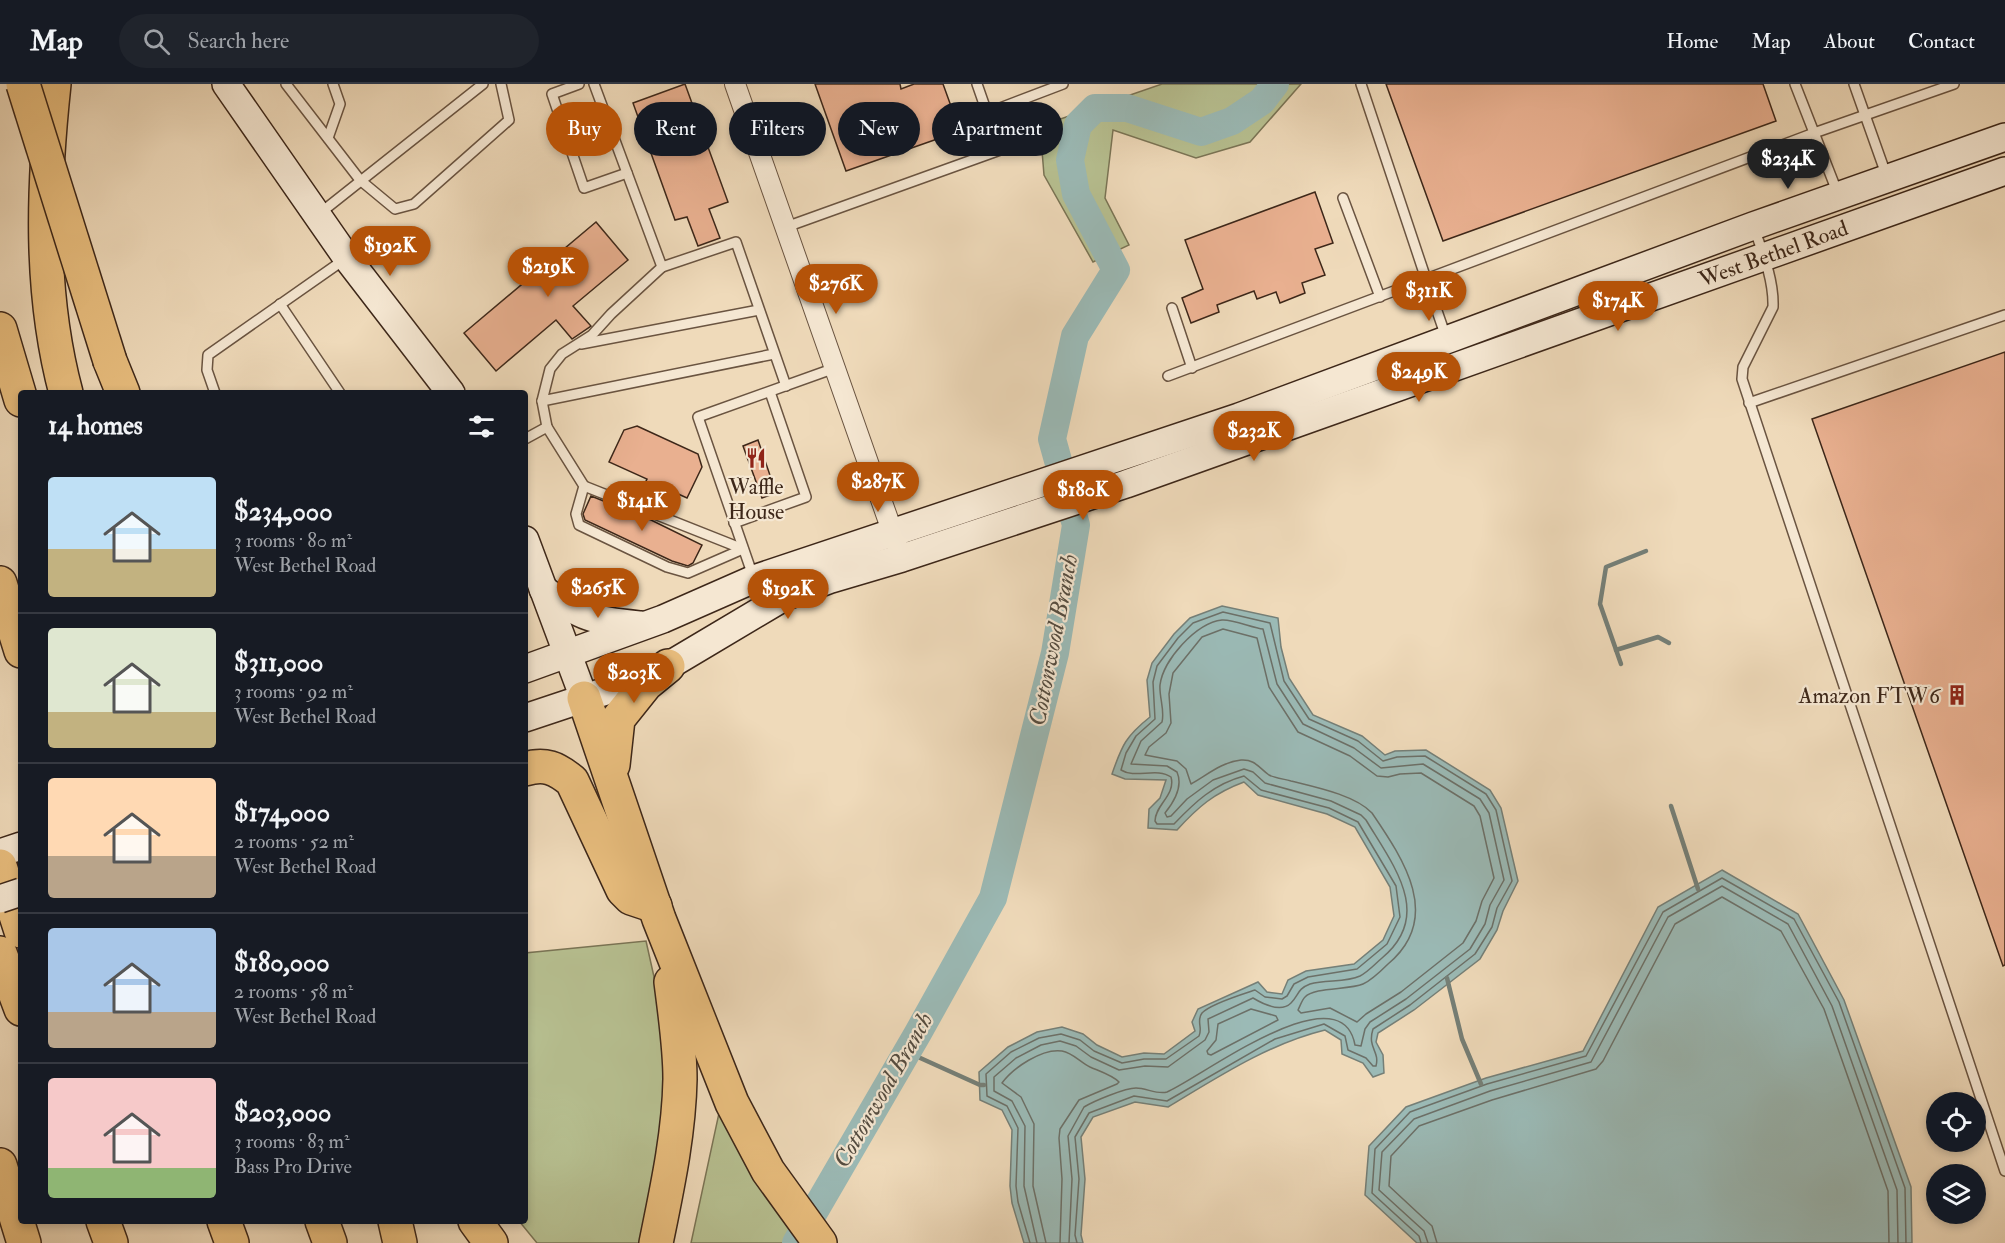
<!DOCTYPE html>
<html lang="en">
<head>
<meta charset="utf-8">
<style>
  body { margin:0; font-family:"IM FELL Double Pica",serif; background:#20242c; color:#f1f3f6; height:100vh; display:flex; flex-direction:column; font-size:22px; white-space:nowrap }
  * { box-sizing:border-box; margin:0 }
  p { font-size:20px; color:#9ea1a6 }
  .icon { flex:none; width:33px; height:33px; fill:none; stroke:currentColor; stroke-width:2; stroke-linecap:round; stroke-linejoin:round }
  .map { position:relative; flex:1; overflow:hidden }
  .sheet { position:absolute; left:18px; top:306px; width:510px; height:834px; display:flex; flex-direction:column; background:#171b24; border-radius:6px; box-shadow:0 3px 9px #0003 }
  .sheet>* { flex:none }
  .guide { position:absolute; left:546px; top:18px; width:570px; height:54px; display:flex; gap:12px }
  .controls { position:absolute; left:1926px; top:1008px; display:grid; gap:12px }
  .controls a { display:grid; place-items:center; width:60px; height:60px; border-radius:50%; background:#171b24; box-shadow:0 3px 9px #0003; font-size:30px }
  .price { position:absolute; translate:-50% -51px; padding:0 14px; border-radius:21px; background:#b45309; color:#fff; font-size:20px; line-height:39px; filter:drop-shadow(0 2px 3px #0008) }
  .price::after { content:''; position:absolute; left:50%; top:36px; width:18px; height:14px; margin-left:-9px; background:inherit; clip-path:polygon(0 0,100% 0,50% 100%) }
  .price.selected { background:#222; color:#fff }
  ul { padding:0; list-style:none }
  li { display:flex; align-items:center; gap:18px; height:150px; padding:0 30px }
  li+li { border-top:2px solid #363941 }
  li span { display:grid; place-items:center; flex:none; width:168px; height:120px; border-radius:6px; color:#555 }
  li>.icon { margin-inline-start:auto }
  span .icon { width:72px; height:72px; fill:#fffc; stroke-width:1 }
  li b { font-size:26px }
  h2 { display:flex; justify-content:space-between; align-items:center; height:72px; padding:0 30px; font-size:26px }
  .tag { padding:0 21px; border-radius:27px; background:#171b24; box-shadow:0 3px 9px #0003; font-size:21px; line-height:54px }
  .tag.selected { background:#b45309; color:#fff }
  header { display:flex; align-items:center; gap:36px; box-sizing:border-box; height:84px; padding:0 30px; background:#171b24; border-bottom:2px solid #363941 }
  header strong { font-size:28px }
  nav { display:flex; gap:33px; margin-inline-start:auto; font-size:21px }
  .search { width:420px; height:54px; background:#20242c; display:flex; align-items:center; gap:15px; box-sizing:border-box; padding:0 21px; border-radius:33px; color:#9ea1a6; font-size:22px }
  .map>svg:first-child { display:block }
  .green { fill:#b7c091; stroke:#7a7455; stroke-width:1.5 }
  .water { fill:#9bbab6; stroke:#757f77; stroke-width:1.5 }
  .lines { fill:none; stroke-linecap:round; stroke-linejoin:round }
  .shore { stroke:#6c7068; stroke-width:1.5 }
  .stream { stroke:#757f77; stroke-width:4.5 }
  .river { stroke:#9bbab6; stroke-width:28 }
  .building { fill:#e9b090; stroke:#3d2719; stroke-width:1.5 }
  .lane-casing { stroke:#6a5441; stroke-width:12 }
  .street-casing { stroke:#6a5441; stroke-width:22 }
  .secondary-casing { stroke:#3d2719; stroke-width:30 }
  .highway-casing { stroke:#3d2719; stroke-width:36 }
  .lane { stroke:#f5e7d2; stroke-width:9 }
  .street { stroke:#f5e7d2; stroke-width:20 }
  .secondary { stroke:#f5e7d2; stroke-width:27 }
  .highway { stroke:#e8bd7d; stroke-width:33 }
  .secondary-bridge-casing { stroke:#3d2719; stroke-width:30; stroke-linecap:butt }
  .highway-bridge-casing { stroke:#3d2719; stroke-width:36; stroke-linecap:butt }
  .secondary-bridge { stroke:#f5e7d2; stroke-width:27 }
  .highway-bridge { stroke:#e8bd7d; stroke-width:33 }
  .labels { text-anchor:middle; stroke-width:4.5; stroke-linejoin:round; paint-order:stroke }
  .street-label { font-size:22px; fill:#3d2719; stroke:#f5e7d2 }
  .poi-label { font-size:22px; fill:#3d2719; stroke:#f5e7d2 }
  .water-label { font-size:24px; font-style:italic; fill:#544c40; stroke:#f5e7d2 }
</style>
</head>
<body>
<header>
<strong>Map</strong>
<div class="search"><svg class="icon" aria-label="search" viewBox="0 0 24 24"><circle cx="10" cy="10" r="6"/><path d="M15 15l6 6"/></svg>Search here</div>
<nav><a>Home</a><a>Map</a><a>About</a><a>Contact</a></nav>
</header>
<div class="map">
<svg width="2005" height="1159" viewBox="0 0 2005 1159">
  <rect width="100%" height="100%" fill="#efdaba"/>
  <filter id="stains"><feTurbulence type="fractalNoise" baseFrequency=".00333" numOctaves="4"/><feColorMatrix values="0 0 0 0 .2 0 0 0 0 .09 0 0 0 0 .02 0 0 0 .5 -.17"/></filter>
  <radialGradient id="worn" r=".72"><stop offset=".6" stop-color="#630" stop-opacity="0"/><stop offset="1" stop-color="#630" stop-opacity=".3"/></radialGradient>
  <!-- green -->
  <g class="green">
    <polygon points="1162,0 1301,0 1250,58 1196,74 1113,46 1105,114 1129,161 1093,178 1044,91 1040,42"/>
    <polygon points="646,857 671,969 669,1027 640,1159 537,1159 519,1137 525,1137 525,869"/>
    <polygon points="719,1029 808,1159 691,1159"/>
  </g>
  <!-- water -->
  <g class="water">
    <path d="M1222,522l56,12 3,29 8,31 24,37 49,21 23,19 10,-4 31,-1 64,40 11,18 17,73 -15,30 -6,19 -17,29 -66,51 -36,23 -2,9 7,13 1,18 -11,4 -10,-14 -21,-9 -1,-14 -16,-10c-57,14 -107,47 -157,77l-33,-5 -42,15 -12,20 4,42 -4,56 2,8h-59l-12,-40 -2,-17 2,-56 -10,-20 -22,-10 -1,-28 29,-25 29,-15 25,-5 21,7 14,11 25,12 22,-4 20,1 31,-23 -3,-9 6,-13 60,-27 9,10 15,2 6,-14 18,-9 48,-7 29,-24 11,-24 -4,-29 -35,-60 -28,-13 -69,-19 -14,-13c-30,11 -46,25 -67,48l-29,-2 1,-19 11,-11 6,-18 -41,-1 -13,-5c10,-29 14,-38 38,-57l-3,-37 5,-17 22,-29 16,-16z"/>
    <polygon points="1722,786 1798,830 1844,916 1911,1103 1912,1159 1417,1159 1365,1111 1369,1062 1406,1023 1486,994 1583,967 1658,823"/>
  </g>
  <g class="lines">
    <!-- shore -->
    <g class="shore">
      <path d="M1223,545l34,9 12,49 29,45 52,24 27,20 11,1 12,-3 21,-1 53,33 6,10 14,62 -12,23 -6,20 -13,22 -62,49 -35,22 -9,8 -27,-14 -29,5 -3,-3c2,-4 4,-10 7,-13 9,-10 44,-7 58,-13 9,-4 18,-13 25,-20 55,-46 16,-104 -16,-151 -17,-18 -57,-26 -81,-32 -7,-2 -16,-3 -22,-6 -10,-7 -14,-16 -28,-15 -19,2 -34,15 -50,24l-5,-15 -9,-8 -32,-6 4,-8 17,-14 5,-10 -2,-29 4,-21 29,-36z"/>
      <polygon points="1251,925 1276,932 1278,936 1211,971 1208,970 1207,967 1216,956 1218,940"/>
      <path d="M1030,1159l-12,-41 -2,-16 2,-58 -11,-22 -20,-10 -1,-22 25,-22 28,-14 22,-4 19,6 14,11 28,12 22,-4h22l33,-23c4,-8 -3,-15 3,-23 8,-9 41,-19 53,-23l10,7 17,2 5,-3 7,-12 14,-7 49,-8 30,-25 13,-27 -4,-31 -38,-64 -29,-14 -68,-18 -17,-14c-30,8 -49,26 -70,48h-17l-2,-3c0,-16 21,-26 16,-44 -14,-10 -36,2 -50,-7l5,-17 10,-17 19,-17 -2,-37 4,-16 21,-28 15,-15 30,-11 47,11 14,58 25,38 49,22 25,20 14,-4 28,-1 61,38 10,16 16,71 -15,27 -5,19 -17,27 -65,51 -37,24c-6,19 7,22 3,37h-3l-7,-8 -18,-8 -3,-14 -21,-12 -49,15 -108,62 -33,-5 -45,17 -14,24 4,42 -4,56 2,8"/>
      <path d="M1037,1159l-13,-57 1,-60 -13,-25 -18,-10v-14l22,-19 25,-13 19,-4 16,5 15,11 28,13 26,-4 23,1 37,-27 4,-8 -1,-13 45,-21c10,6 28,15 38,5 8,-8 6,-14 19,-19 16,-5 35,-1 50,-8 8,-4 15,-12 22,-18 52,-43 11,-93 -16,-138l-5,-5 -30,-14 -66,-18 -12,-11 -9,-3 -31,11 -26,19 -16,17 -4,1 -2,-4c9,-11 18,-27 12,-41l-10,-6 -36,-2 10,-23 21,-19c3,-12 -3,-25 -2,-37 3,-25 36,-62 62,-65 10,-1 31,8 41,9l14,55 26,40 51,24 27,20 42,-4 57,35 9,14 15,67 -14,25 -5,19 -15,25 -64,50 -36,23 -5,7 -4,17 -6,-1c-14,-76 -156,34 -188,47 -9,3 -21,-4 -31,-4 -11,0 -42,13 -52,19l-16,29 4,43 -3,64"/>
      <path d="M1046,1159l-13,-57 1,-62 -13,-27 -19,-14c11,-15 40,-35 60,-32 11,2 18,11 28,16 9,4 22,8 29,15l-2,2 -38,16 -19,29 -1,9 3,41 -2,64"/>
      <polyline points="1421,1159 1419,1152 1372,1109 1375,1065 1410,1028 1487,1000 1586,972 1663,828 1722,794 1794,835 1839,918 1905,1104 1906,1159"/>
      <polyline points="1428,1159 1424,1147 1379,1106 1382,1068 1414,1035 1490,1007 1591,978 1668,833 1722,802 1788,840 1832,922 1897,1106 1898,1159"/>
      <polyline points="1437,1159 1432,1142 1389,1102 1391,1072 1419,1042 1492,1016 1596,985 1603,977 1675,840 1722,813 1781,847 1824,925 1888,1107 1889,1159"/>
    </g>
    <!-- stream -->
    <g class="stream">
      <polyline points="1616,566 1658,553 1669,559"/>
      <polyline points="1621,580 1600,520 1606,483 1646,467"/>
      <polyline points="1671,722 1698,805"/>
      <polyline points="1447,894 1462,955 1481,1000"/>
      <polyline points="907,968 980,1001 984,1001"/>
    </g>
    <!-- river -->
    <polyline class="river" points="796,1159 918,949 993,814 1055,569 1076,441 1052,355 1075,252 1116,186 1076,110 1070,76 1078,41 1095,24 1127,24 1201,48 1232,37 1262,17 1275,0"/>
  </g>
  <!-- building -->
  <g class="building">
    <polygon points="685,0 728,118 709,125 720,154 698,162 687,133 675,136 633,19"/>
    <polygon points="815,0 900,0 901,5 914,0 943,0 960,47 846,87"/>
    <polygon points="1386,0 1763,0 1776,37 1443,157"/>
    <polygon points="1315,108 1333,159 1315,165 1325,191 1302,199 1305,209 1280,219 1276,208 1257,215 1254,207 1217,221 1219,228 1191,239 1182,214 1203,205 1185,156"/>
    <polygon points="596,138 628,176 573,222 591,242 572,255 556,236 496,287 464,249"/>
    <polygon points="2005,268 2005,881 2003,882 1812,335"/>
    <polygon points="637,342 698,370 702,383 687,414 665,404 656,423 637,416 647,395 609,378 624,346"/>
    <polygon points="758,356 776,409 762,414 743,362"/>
    <polygon points="591,412 651,436 702,461 693,479 688,482 672,477 585,436 583,430"/>
  </g>
  <g class="lines">
    <!-- lane casing -->
    <g class="lane-casing">
      <g id="lane">
        <polyline points="286,0 360,96 395,125 414,120 509,36 501,0"/>
        <polyline points="579,0 552,10 584,104 627,89"/>
        <polyline points="594,0 662,183 736,158 786,302"/>
        <polyline points="1361,0 1426,195 1814,49 1954,0"/>
        <polyline points="1795,0 1838,110"/>
        <polyline points="1854,0 1887,93"/>
        <polyline points="987,29 1063,0"/>
        <polyline points="328,54 340,20 333,0"/>
        <polyline points="1343,114 1380,213"/>
        <polyline points="319,130 483,0"/>
        <polyline points="786,143 1000,66 977,0"/>
        <path d="M1754,144c9,25 20,53 19,79l-30,60 -1,12 263,792"/>
        <polyline points="662,183 611,230 592,251 562,270 550,285 542,317 774,270"/>
        <polyline points="280,220 340,309"/>
        <polyline points="1172,224 1192,284"/>
        <polyline points="581,260 759,226"/>
        <polyline points="1168,292 1426,195 1446,253"/>
        <polyline points="215,309 207,286 208,271 345,175"/>
        <polyline points="542,317 547,343"/>
        <polyline points="1749,319 2005,231"/>
        <polyline points="525,355 547,343 584,402 576,430 579,441 667,483 688,489 743,465"/>
        <polyline points="584,402 743,465"/>
        <polyline points="734,439 806,413 770,308"/>
        <polyline points="753,492 698,333 835,284"/>
      </g>
    </g>
    <!-- street casing -->
    <g class="street-casing">
      <polyline id="street" points="735,0 897,461"/>
    </g>
    <!-- secondary casing -->
    <g class="secondary-casing">
      <g id="secondary">
        <polyline points="226,0 347,174 451,309"/>
        <polyline points="525,456 584,614"/>
        <path d="M543,505c39,30 50,31 97,36"/>
        <polyline points="525,585 663,535 754,495 1239,333 1753,142 2005,53"/>
        <polyline points="525,634 603,608 668,582 784,513 831,495 902,474 1126,400 2005,87"/>
        <polyline points="0,769 21,762"/>
      </g>
    </g>
    <!-- highway casing -->
    <g class="highway-casing">
      <g id="highway">
        <path d="M54,0c-11,103 -15,208 12,309"/>
        <polyline points="0,245 21,316"/>
        <polyline points="110,277 123,309"/>
        <polyline points="0,499 21,567"/>
        <polyline points="584,614 659,835 732,1019 768,1087 820,1159"/>
        <polyline points="613,681 618,635 646,600 668,582"/>
        <path d="M525,685c20,-6 31,-1 47,12l51,109 8,8 24,8"/>
        <polyline points="0,782 21,847"/>
        <polyline points="0,869 21,925"/>
        <polyline points="0,1081 24,1159"/>
        <polyline points="103,1137 111,1159"/>
        <polyline points="224,1137 232,1159"/>
        <polyline points="322,1137 330,1159"/>
        <polyline points="395,1137 400,1159"/>
        <polyline points="475,1137 491,1159"/>
        <path d="M656,1159c11,-54 23,-109 24,-164 0,-32 -5,-65 -9,-97"/>
      </g>
    </g>
    <!-- lane -->
    <use href="#lane" class="lane"/>
    <!-- street -->
    <use href="#street" class="street"/>
    <!-- secondary -->
    <use href="#secondary" class="secondary"/>
    <!-- highway -->
    <use href="#highway" class="highway"/>
    <!-- secondary-bridge casing -->
    <g class="secondary-bridge-casing">
      <polyline id="secondary-bridge" points="0,815 21,808"/>
    </g>
    <!-- highway-bridge casing -->
    <g class="highway-bridge-casing">
      <polyline id="highway-bridge" points="23,0 110,277"/>
    </g>
    <!-- secondary-bridge -->
    <use href="#secondary-bridge" class="secondary-bridge"/>
    <!-- highway-bridge -->
    <use href="#highway-bridge" class="highway-bridge"/>
  </g>
  <!-- icons -->
  <defs>
    <g id="restaurant-bare" transform="scale(1.62)"><path d="M-5-6h1v4h1v-4h1v4h1v-4h1v5L-1.5 .5V6h-2V.5L-5-1ZM5-6V6H3V1.5H1.5Q1.5-4 5-6Z" fill="#8f2418" stroke="#f5e7d2" stroke-width="2.5" paint-order="stroke"/></g>
    <g id="building-bare" transform="scale(1.62)"><path d="M-4-6H4V6H1V3H-1V6H-4ZM-2.5-4.3h1.7v1.8h-1.7ZM.8-4.3h1.7v1.8H.8ZM-2.5-1h1.7V.8h-1.7ZM.8-1h1.7V.8H.8Z" fill="#8f2418" stroke="#f5e7d2" stroke-width="2.5" paint-order="stroke"/></g>
  </defs>
  <g fill-rule="evenodd">
    <use href="#restaurant-bare" x="756" y="374"/>
    <use href="#building-bare" x="1957" y="611"/>
  </g>
  <g class="labels">
    <!-- street labels -->
    <g class="street-label">
      <text transform="translate(1773 169) rotate(-20)" y="8">West Bethel Road</text>
    </g>
    <!-- poi labels -->
    <g class="poi-label">
      <text x="756" y="410">Waffle<tspan x="756" dy="25">House</tspan></text>
      <text x="1940" y="619" text-anchor="end">Amazon FTW6</text>
    </g>
    <!-- water labels -->
    <g class="water-label">
      <text transform="translate(1053 556) rotate(-79)" y="8">Cottonwood Branch</text>
      <text transform="translate(883 1006) rotate(-60)" y="8">Cottonwood Branch</text>
    </g>
  </g>
  <rect width="100%" height="100%" filter="url(#stains)"/>
  <rect width="100%" height="100%" fill="url(#worn)"/>
</svg>
<div class="controls">
<a><svg class="icon" aria-label="locate" viewBox="0 0 24 24"><circle cx="12" cy="12" r="6"/><path d="M12 2v4M12 18v4M2 12h4M18 12h4"/></svg></a>
<a><svg class="icon" aria-label="layers" viewBox="0 0 24 24"><path d="M12 4l9 5-9 5-9-5zM3 14l9 5 9-5"/></svg></a>
</div>
<b class="price selected" style="left:1788px;top:106px">$234K</b>
<b class="price" style="left:390px;top:193px">$192K</b>
<b class="price" style="left:548px;top:214px">$219K</b>
<b class="price" style="left:836px;top:231px">$276K</b>
<b class="price" style="left:1429px;top:238px">$311K</b>
<b class="price" style="left:1618px;top:248px">$174K</b>
<b class="price" style="left:1419px;top:319px">$249K</b>
<b class="price" style="left:1254px;top:378px">$232K</b>
<b class="price" style="left:878px;top:429px">$287K</b>
<b class="price" style="left:1083px;top:437px">$180K</b>
<b class="price" style="left:642px;top:448px">$141K</b>
<b class="price" style="left:598px;top:535px">$265K</b>
<b class="price" style="left:788px;top:536px">$192K</b>
<b class="price" style="left:634px;top:620px">$203K</b>
<div class="guide">
<a class="tag selected">Buy</a>
<a class="tag">Rent</a>
<a class="tag">Filters</a>
<a class="tag">New</a>
<a class="tag">Apartment</a>
</div>
<section class="sheet">
<h2>14 homes<svg class="icon" aria-label="filters" viewBox="0 0 24 24"><path d="M4 7h16M4 17h16"/><circle cx="9" cy="7" r="2"/><circle cx="15" cy="17" r="2"/></svg></h2>
<ul>
<li><span style="background:linear-gradient(#bfe0f5 60%,#c2b280 0)"><svg class="icon" aria-label="home" viewBox="0 0 24 24"><path d="M3 11l9-7 9 7M6 9v11h12V9"/></svg></span><div><b>$234,000</b><p>3 rooms · 80 m²</p><p>West Bethel Road</p></div></li>
<li><span style="background:linear-gradient(#dfe7d0 70%,#c2b280 0)"><svg class="icon" aria-label="home" viewBox="0 0 24 24"><path d="M3 11l9-7 9 7M6 9v11h12V9"/></svg></span><div><b>$311,000</b><p>3 rooms · 92 m²</p><p>West Bethel Road</p></div></li>
<li><span style="background:linear-gradient(#ffd9b3 65%,#b9a48a 0)"><svg class="icon" aria-label="home" viewBox="0 0 24 24"><path d="M3 11l9-7 9 7M6 9v11h12V9"/></svg></span><div><b>$174,000</b><p>2 rooms · 52 m²</p><p>West Bethel Road</p></div></li>
<li><span style="background:linear-gradient(#a9c7e8 70%,#b9a48a 0)"><svg class="icon" aria-label="home" viewBox="0 0 24 24"><path d="M3 11l9-7 9 7M6 9v11h12V9"/></svg></span><div><b>$180,000</b><p>2 rooms · 58 m²</p><p>West Bethel Road</p></div></li>
<li><span style="background:linear-gradient(#f6c9c9 75%,#8fb573 0)"><svg class="icon" aria-label="home" viewBox="0 0 24 24"><path d="M3 11l9-7 9 7M6 9v11h12V9"/></svg></span><div><b>$203,000</b><p>3 rooms · 83 m²</p><p>Bass Pro Drive</p></div></li>
</ul>
</section>
</div>
</body>
</html>
